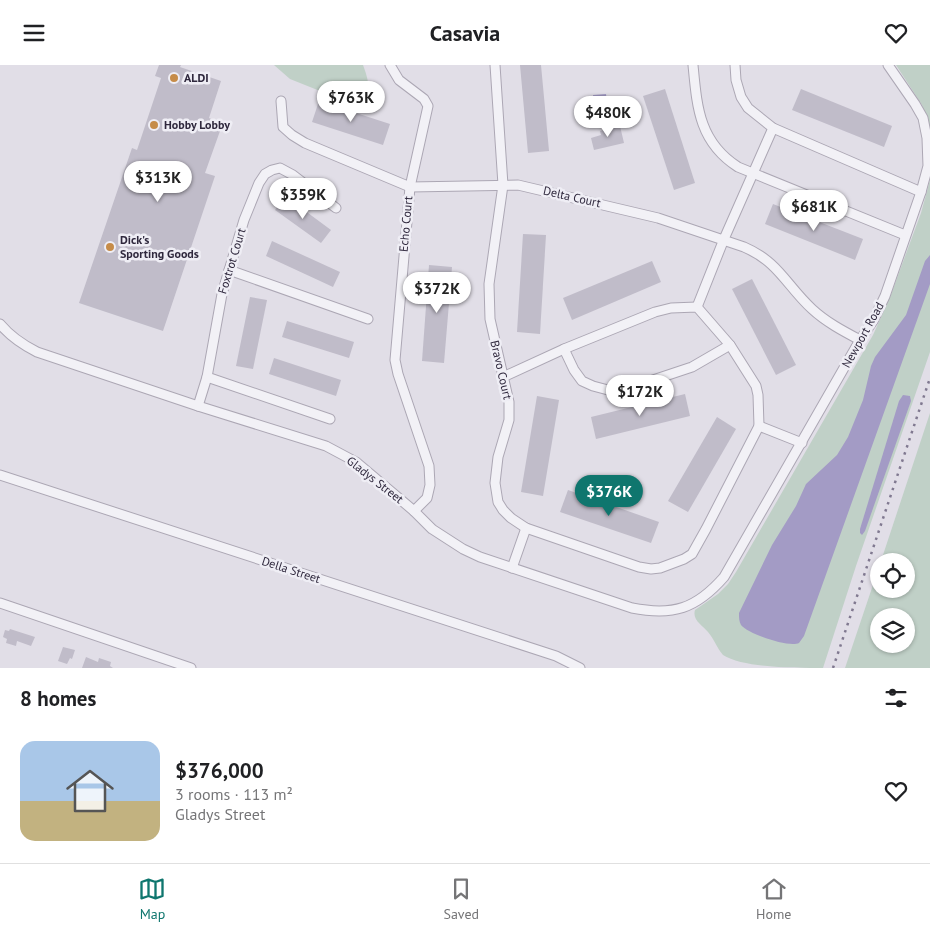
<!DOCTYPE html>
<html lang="en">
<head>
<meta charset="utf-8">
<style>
  body { margin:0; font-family:"PT Sans",sans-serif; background:#f2f2f2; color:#202124; height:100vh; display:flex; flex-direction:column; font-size:19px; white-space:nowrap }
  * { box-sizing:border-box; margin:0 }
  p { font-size:16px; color:#757577 }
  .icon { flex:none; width:28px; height:28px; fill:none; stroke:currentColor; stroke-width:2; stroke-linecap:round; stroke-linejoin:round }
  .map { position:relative; height:603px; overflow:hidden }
  .details { display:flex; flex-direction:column; background:#fff; flex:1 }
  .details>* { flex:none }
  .buttons { position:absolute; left:870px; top:488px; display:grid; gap:10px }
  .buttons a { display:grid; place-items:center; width:45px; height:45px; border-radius:50%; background:#fff; box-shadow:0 1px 4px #0004; font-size:25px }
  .price { position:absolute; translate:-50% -42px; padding:0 11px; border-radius:18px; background:#fff; color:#222; font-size:16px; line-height:32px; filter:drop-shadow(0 1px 2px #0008) }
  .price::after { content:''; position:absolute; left:50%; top:30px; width:15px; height:11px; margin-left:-8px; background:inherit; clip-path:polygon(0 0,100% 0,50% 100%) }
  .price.selected { background:#0f766e; color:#fff }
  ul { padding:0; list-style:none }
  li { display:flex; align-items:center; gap:15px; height:125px; padding:0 20px }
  li span { display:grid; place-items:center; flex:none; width:140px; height:100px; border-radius:15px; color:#555 }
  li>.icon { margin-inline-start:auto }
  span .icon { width:60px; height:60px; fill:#fffc; stroke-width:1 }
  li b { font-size:21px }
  h2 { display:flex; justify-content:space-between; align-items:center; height:60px; padding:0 20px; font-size:21px }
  header { display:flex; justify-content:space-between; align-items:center; height:65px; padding:0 20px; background:#fff; font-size:22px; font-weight:600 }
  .tabs { display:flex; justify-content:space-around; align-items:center; height:70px; border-top:1px solid #e0e0e0; background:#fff; font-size:14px; color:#757577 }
  .tabs a { display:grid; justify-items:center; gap:2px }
  .tabs .selected { color:#0f766e }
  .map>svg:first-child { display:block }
  .green { fill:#c0d0c7; fill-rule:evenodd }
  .water { fill:#a39bc5 }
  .building { fill:#c0bcc9 }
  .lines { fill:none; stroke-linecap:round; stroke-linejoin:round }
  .minor-casing { stroke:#aca7b4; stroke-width:11 }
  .minor { stroke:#f2f1f6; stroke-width:9 }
  .rail { stroke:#807990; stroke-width:2.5; stroke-dasharray:2.5 5; stroke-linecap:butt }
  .poi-dot { fill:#c68c49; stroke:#efeef5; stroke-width:2 }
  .labels { text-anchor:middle; stroke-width:5; stroke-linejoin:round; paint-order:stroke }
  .poi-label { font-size:12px; font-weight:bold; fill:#2f283d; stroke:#efeef5; text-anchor:start }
  .street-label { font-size:12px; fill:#2f283d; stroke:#efeef5 }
</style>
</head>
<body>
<header><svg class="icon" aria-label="menu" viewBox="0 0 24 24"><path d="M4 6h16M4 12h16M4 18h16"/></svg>Casavia<svg class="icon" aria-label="heart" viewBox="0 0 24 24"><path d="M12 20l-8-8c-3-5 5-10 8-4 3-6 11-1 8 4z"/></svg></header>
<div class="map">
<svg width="930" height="603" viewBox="0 0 930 603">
  <rect width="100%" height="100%" fill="#e1dee7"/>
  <!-- green -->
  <g class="green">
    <path d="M274,0h89c8,21 10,38 -18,36l-55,-22z"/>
    <polygon points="896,0 930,0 930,66 922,40"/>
    <path d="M930,115v172l-74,214 -33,102c-27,0 -80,0 -100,-13 -6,-7 -9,-16 -15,-23 -6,-7 -16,-12 -13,-22l23,-16 10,-10 8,-12 137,-237 17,-38 31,-84z"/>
    <path d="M930,348v255h-85l34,-101v22h27v-28h-25zM879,551h27v28h-27z"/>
  </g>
  <!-- water -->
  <g class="water">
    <polygon points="606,29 609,51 596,53 593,30"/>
    <path d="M930,190v29l-126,352 -5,7c-10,5 -51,-9 -58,-18 -2,-4 -2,-7 -2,-12l33,-68 24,-39 10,-22 31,-29 11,-18 15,-37 8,-34 4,-9 31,-42 19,-54z"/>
    <polygon points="903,330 910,331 911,336 865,466 862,470 860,468 860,464 899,336"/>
  </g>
  <!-- building -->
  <g class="building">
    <polygon points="159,0 181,0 180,2 221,16 209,53 218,57 215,64 220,66 205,108 215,111 163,266 79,238 132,83 137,85 161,13 155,11"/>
    <polygon points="520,0 541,0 549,86 528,88"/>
    <polygon points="665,24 695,118 674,125 643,31"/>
    <polygon points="801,24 892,61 884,82 792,45"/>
    <polygon points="319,36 390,59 383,80 312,57"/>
    <polygon points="620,61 624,78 594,85 591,73 601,70 600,66"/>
    <polygon points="285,131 331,165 321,178 275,145"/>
    <polygon points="773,139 863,174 855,195 765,159"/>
    <polygon points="523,169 546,170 540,269 517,267"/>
    <polygon points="272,176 340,207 333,222 266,191"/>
    <polygon points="652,196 661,217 572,255 563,233"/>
    <polygon points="429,200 452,202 444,298 422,296"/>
    <polygon points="752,214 796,300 776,310 732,224"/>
    <polygon points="250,232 267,235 253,304 236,301"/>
    <polygon points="287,256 354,277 349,293 282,272"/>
    <polygon points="274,293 341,315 336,331 269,309"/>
    <polygon points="685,329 690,351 596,374 591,352"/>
    <polygon points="537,331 559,335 543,431 521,427"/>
    <polygon points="717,352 736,364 688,447 668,436"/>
    <polygon points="568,425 659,457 651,478 560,447"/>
    <polygon points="10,564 35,572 31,581 17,576 16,581 6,578 7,574 3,572 5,565 9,566"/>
    <polygon points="63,582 75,585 72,594 70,593 67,599 58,596"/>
    <polygon points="86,592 98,597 99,593 111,597 110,601 113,603 82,603"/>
  </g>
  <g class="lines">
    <!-- minor casing -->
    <g class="minor-casing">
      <g id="minor">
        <polyline points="390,0 399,15 424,34 428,41 410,122 395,295 398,309 429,401 430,420 427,433 414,446"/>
        <polyline points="495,0 503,120 489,219 490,254 509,337 509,355 498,392 495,418 498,437 503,445 511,453 526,463 639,502 651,504 660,503 684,494 692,489 706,464 759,361 758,330 756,321 730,280 697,242 671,243 655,247 564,284 503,312"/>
        <path d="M693,0c4,42 6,77 45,102l167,68"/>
        <polyline points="735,0 736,15 741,32 748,43 773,63 921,127"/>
        <path d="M281,36l2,26 9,8 13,8 105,44 108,-2 140,33 86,29c35,15 42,38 68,62 14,13 31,22 48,31"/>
        <polyline points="229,205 368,254"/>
        <polyline points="697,242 724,174 773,63"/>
        <path d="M0,259c10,12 23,21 37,28l161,54 128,40 30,16 58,49 18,18 31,20 17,8 152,51c41,8 64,1 92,-31l136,-237 13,-19 12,-25 36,-104 7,-26 -1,-28 -4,-20 -8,-14 -27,-39"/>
        <polyline points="564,284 574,305 582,316 593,321 608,325 626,324 692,302 730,280"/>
        <polyline points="207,312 330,354"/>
        <polyline points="198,341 207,312 222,229 244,155 259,118 265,109 272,105 280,103 293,110 336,143"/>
        <polyline points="759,361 802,378"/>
        <polyline points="0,410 556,591 580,603"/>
        <polyline points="512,503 526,463"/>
        <polyline points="0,538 191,603"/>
      </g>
    </g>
    <!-- minor -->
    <use href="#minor" class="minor"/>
    <!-- rail -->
    <polyline class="rail" points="833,603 930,313"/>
  </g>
  <!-- markers -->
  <g class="poi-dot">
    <circle cx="174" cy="13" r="5"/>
    <circle cx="154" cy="60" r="5"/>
    <circle cx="110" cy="182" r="5"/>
  </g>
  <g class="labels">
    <!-- poi labels -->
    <g class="poi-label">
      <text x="184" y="17">ALDI</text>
      <text x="164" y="64">Hobby Lobby</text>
      <text x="120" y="179">Dick's<tspan x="120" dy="14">Sporting Goods</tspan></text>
    </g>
    <!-- street labels -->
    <g class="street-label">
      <text transform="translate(572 132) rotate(13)" y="4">Delta Court</text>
      <text transform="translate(406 159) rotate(-85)" y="4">Echo Court</text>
      <text transform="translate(232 196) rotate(-73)" y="4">Foxtrot Court</text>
      <text transform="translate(863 270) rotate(-61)" y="4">Newport Road</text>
      <text transform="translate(501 305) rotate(77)" y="4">Bravo Court</text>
      <text transform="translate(375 415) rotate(38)" y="4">Gladys Street</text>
      <text transform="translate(291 505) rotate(18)" y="4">Della Street</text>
    </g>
  </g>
</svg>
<div class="buttons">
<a><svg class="icon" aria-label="locate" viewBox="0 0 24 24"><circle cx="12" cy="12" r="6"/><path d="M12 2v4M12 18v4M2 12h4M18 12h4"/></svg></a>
<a><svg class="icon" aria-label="layers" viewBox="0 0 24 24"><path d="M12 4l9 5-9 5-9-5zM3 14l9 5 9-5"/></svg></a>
</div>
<b class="price" style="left:351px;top:58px">$763K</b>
<b class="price" style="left:608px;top:73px">$480K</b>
<b class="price" style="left:158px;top:138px">$313K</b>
<b class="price" style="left:303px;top:155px">$359K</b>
<b class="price" style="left:814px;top:167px">$681K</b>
<b class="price" style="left:437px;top:249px">$372K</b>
<b class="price" style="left:640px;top:352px">$172K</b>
<b class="price selected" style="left:609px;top:452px">$376K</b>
</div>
<section class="details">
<h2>8 homes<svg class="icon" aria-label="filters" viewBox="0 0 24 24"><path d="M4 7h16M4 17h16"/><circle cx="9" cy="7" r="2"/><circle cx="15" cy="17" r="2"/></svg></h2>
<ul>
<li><span style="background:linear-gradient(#a9c7e8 60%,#c2b280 0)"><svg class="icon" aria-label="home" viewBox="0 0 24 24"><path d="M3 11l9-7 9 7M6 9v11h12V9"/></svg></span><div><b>$376,000</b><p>3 rooms · 113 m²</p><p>Gladys Street</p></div><svg class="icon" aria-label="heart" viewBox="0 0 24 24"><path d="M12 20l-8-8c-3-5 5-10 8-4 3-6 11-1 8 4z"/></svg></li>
</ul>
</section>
<nav class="tabs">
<a class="selected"><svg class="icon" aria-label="map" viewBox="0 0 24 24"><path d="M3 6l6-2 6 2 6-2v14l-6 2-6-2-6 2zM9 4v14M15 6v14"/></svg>Map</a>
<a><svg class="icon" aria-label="saved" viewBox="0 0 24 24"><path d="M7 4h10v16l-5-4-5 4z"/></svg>Saved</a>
<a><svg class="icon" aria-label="home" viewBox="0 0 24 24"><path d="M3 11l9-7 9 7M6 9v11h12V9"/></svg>Home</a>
</nav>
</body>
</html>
